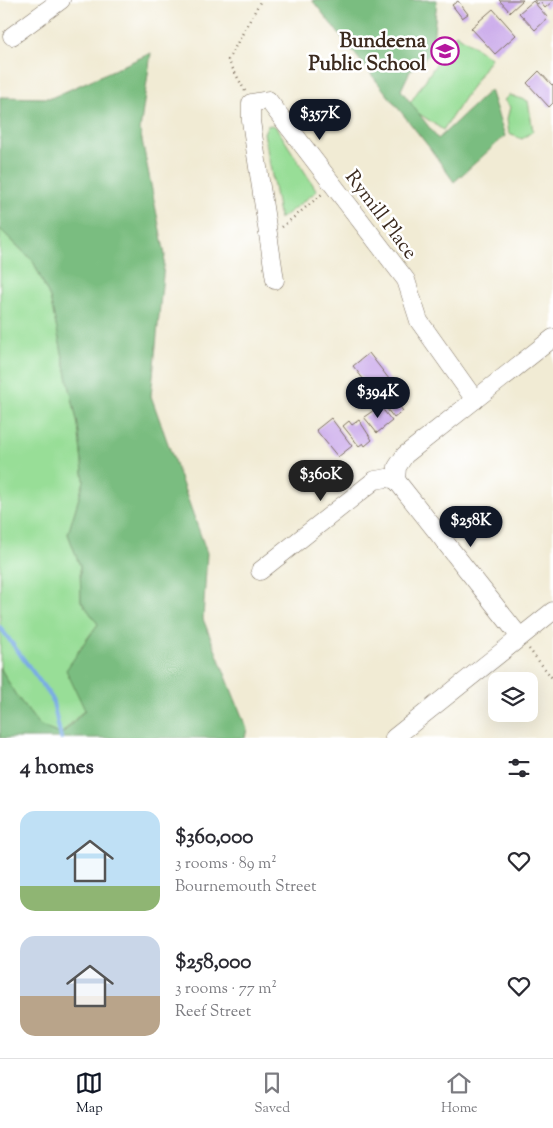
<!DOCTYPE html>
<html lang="en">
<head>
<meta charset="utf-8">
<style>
  body { margin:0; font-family:"Sorts Mill Goudy",serif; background:#f2f2f3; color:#2b2b33; height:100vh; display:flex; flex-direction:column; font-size:19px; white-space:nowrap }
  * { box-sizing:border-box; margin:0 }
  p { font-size:16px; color:#7c7c81 }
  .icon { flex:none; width:28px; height:28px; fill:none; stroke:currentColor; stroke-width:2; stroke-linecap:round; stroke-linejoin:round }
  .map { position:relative; height:738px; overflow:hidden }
  .panel { display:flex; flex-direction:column; background:#fff; flex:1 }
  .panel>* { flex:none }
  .buttons { position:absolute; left:488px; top:672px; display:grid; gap:10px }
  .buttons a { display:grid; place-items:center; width:50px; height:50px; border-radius:10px; background:#fff; box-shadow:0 5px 20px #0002; font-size:25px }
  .price { position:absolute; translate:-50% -42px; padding:0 11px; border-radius:18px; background:#111827; color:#fff; font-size:16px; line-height:32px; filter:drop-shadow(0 1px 2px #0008) }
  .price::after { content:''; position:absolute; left:50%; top:30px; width:15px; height:11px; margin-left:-8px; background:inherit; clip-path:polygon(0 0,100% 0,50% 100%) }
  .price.selected { background:#222; color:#fff }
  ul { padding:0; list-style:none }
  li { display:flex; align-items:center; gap:15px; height:125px; padding:0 20px }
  li span { display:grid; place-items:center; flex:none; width:140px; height:100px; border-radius:15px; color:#555 }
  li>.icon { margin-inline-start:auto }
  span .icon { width:60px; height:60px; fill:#fffc; stroke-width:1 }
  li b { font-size:21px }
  h2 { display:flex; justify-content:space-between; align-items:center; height:60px; padding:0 20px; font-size:21px }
  .tab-bar { display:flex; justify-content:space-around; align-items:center; height:70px; border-top:1px solid #e1e1e2; background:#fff; font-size:14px; color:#7c7c81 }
  .tab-bar a { display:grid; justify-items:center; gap:2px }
  .tab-bar .selected { color:#111827 }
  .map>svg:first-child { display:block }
  .green { fill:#98de97; stroke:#6a845a }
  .forest { fill:#7abd80; stroke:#5a744f }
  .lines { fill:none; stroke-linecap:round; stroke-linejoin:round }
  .stream { stroke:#79abe5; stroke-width:4 }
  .building { fill:#c7a5e9 }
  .minor-casing { stroke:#7b6e5e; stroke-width:19 }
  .path { stroke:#7b6e5e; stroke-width:2.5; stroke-dasharray:1 4; stroke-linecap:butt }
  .minor { stroke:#fff; stroke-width:18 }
  .labels { text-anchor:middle; stroke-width:5; stroke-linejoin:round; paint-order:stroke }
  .poi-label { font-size:20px; font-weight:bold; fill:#3b2a1e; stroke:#fff; text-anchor:end }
  .street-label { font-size:20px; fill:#3b2a1e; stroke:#fff }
</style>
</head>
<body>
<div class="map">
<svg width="553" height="738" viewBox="0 0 553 738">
  <rect width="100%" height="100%" fill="#fff"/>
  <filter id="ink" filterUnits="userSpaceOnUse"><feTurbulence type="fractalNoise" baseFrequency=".02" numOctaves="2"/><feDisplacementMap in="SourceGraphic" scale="10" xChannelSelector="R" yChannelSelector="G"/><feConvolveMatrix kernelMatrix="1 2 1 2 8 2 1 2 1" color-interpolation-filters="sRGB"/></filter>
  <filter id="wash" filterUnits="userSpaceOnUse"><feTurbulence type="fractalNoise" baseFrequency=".0096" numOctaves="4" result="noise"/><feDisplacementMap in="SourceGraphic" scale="20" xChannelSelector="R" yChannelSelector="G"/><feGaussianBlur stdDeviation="1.12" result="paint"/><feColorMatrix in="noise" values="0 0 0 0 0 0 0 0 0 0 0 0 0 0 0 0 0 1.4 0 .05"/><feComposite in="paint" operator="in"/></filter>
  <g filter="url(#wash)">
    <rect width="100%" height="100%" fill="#f1ebd4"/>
    <!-- green -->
    <g class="green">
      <polygon points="456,34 491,58 443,130 408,106"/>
      <polygon points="509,95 528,101 533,131 522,139 509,134 507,119 510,107 504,100"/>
      <polygon points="271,125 276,127 317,191 280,219 264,133 267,126"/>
      <polygon points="0,229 33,261 50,298 78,425 84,481 68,534 80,566 81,601 98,624 78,651 79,696 85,709 60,735 39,725 15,694 0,667"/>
    </g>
    <!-- forest -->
    <g class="forest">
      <polygon points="312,0 437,0 432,52 410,71 401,90 438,139 490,90 505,136 454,182 429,147"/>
      <polygon points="151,53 140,130 165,255 151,396 207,553 203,619 247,729 245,738 0,738 0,667 15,694 39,725 61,735 85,710 66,670 98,624 81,601 80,566 68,534 84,481 78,425 50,298 33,261 0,229 0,97 51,98"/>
    </g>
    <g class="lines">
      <!-- stream -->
      <polyline class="stream" points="0,627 52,698 61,738"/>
    </g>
    <g id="blocks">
      <!-- building -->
      <g class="building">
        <polygon points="499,0 523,0 510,12"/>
        <polygon points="534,0 553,0 553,1 545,8 540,2 537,4"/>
        <polygon points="458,1 468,14 462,18 452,5"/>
        <polygon points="533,1 548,18 535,30 519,13"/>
        <polygon points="493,9 516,35 495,54 471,28"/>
        <polygon points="539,71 552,85 553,84 553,103 549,107 527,83"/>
        <polygon points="369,353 396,388 389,393 403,411 394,418 353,366"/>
        <polygon points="380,406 392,421 377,433 364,417"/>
        <polygon points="331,418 352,446 338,457 316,430"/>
        <polygon points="359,420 372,440 365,446 363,443 359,446 343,426 349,421 352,425"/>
      </g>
    </g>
  </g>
  <g filter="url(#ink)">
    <use href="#blocks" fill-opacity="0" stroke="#7b6e5e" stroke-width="1"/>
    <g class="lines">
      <!-- minor casing -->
      <g class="minor-casing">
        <g id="minor">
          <polyline points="12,36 61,0"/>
          <polyline points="275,280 251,121 251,103 268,100 406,280 419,321 475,400"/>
          <polyline points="396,480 397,467 405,455 553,338"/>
          <polyline points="396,480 520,637"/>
          <polyline points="260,571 375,480 387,478 396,480"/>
          <polyline points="394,738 553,611"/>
        </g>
      </g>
      <!-- path -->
      <g class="path">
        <polyline points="245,91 228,60 261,0"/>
        <polyline points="282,227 322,194"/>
        <polyline points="529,649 553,679"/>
      </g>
      <!-- minor -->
      <use href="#minor" class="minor"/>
    </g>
  </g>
  <!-- icons -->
  <defs>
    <g id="school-ring" transform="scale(1.4375)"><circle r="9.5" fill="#fff" stroke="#b5179e" stroke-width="1.5"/><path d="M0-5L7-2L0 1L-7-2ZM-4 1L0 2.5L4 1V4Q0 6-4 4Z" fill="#b5179e"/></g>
  </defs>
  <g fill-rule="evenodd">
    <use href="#school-ring" x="445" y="51"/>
  </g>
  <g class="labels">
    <!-- poi labels -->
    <g class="poi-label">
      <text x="426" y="47">Bundeena<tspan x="426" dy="23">Public School</tspan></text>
    </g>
    <!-- street labels -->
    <g class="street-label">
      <text transform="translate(382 214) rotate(53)" y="7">Rymill Place</text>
    </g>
  </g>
</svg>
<div class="buttons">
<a><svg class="icon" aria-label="layers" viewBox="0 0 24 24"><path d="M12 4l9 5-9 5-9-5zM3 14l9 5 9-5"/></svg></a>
</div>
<b class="price" style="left:320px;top:141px">$357K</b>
<b class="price" style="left:378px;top:419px">$394K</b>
<b class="price selected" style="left:321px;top:502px">$360K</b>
<b class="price" style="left:471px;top:548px">$258K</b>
</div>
<section class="panel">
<h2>4 homes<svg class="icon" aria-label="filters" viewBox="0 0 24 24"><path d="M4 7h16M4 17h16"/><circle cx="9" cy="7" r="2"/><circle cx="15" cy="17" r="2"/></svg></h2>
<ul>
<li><span style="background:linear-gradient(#bfe0f5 75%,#8fb573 0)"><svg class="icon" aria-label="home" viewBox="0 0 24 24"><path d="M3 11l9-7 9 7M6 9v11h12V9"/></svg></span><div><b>$360,000</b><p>3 rooms · 89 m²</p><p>Bournemouth Street</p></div><svg class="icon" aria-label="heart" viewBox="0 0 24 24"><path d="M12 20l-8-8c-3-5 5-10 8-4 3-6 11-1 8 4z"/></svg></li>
<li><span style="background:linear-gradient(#c9d6e8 60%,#b9a48a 0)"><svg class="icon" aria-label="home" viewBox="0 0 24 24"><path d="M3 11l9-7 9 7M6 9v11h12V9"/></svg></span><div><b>$258,000</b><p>3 rooms · 77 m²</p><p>Reef Street</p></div><svg class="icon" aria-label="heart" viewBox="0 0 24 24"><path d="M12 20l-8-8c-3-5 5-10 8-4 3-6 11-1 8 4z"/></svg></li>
</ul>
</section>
<nav class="tab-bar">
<a class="selected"><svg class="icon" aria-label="map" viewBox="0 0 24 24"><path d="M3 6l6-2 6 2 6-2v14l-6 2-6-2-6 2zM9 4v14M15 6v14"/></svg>Map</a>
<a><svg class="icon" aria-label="saved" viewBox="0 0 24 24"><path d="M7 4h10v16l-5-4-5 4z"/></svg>Saved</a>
<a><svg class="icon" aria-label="home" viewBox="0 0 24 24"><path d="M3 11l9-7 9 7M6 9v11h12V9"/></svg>Home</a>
</nav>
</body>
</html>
